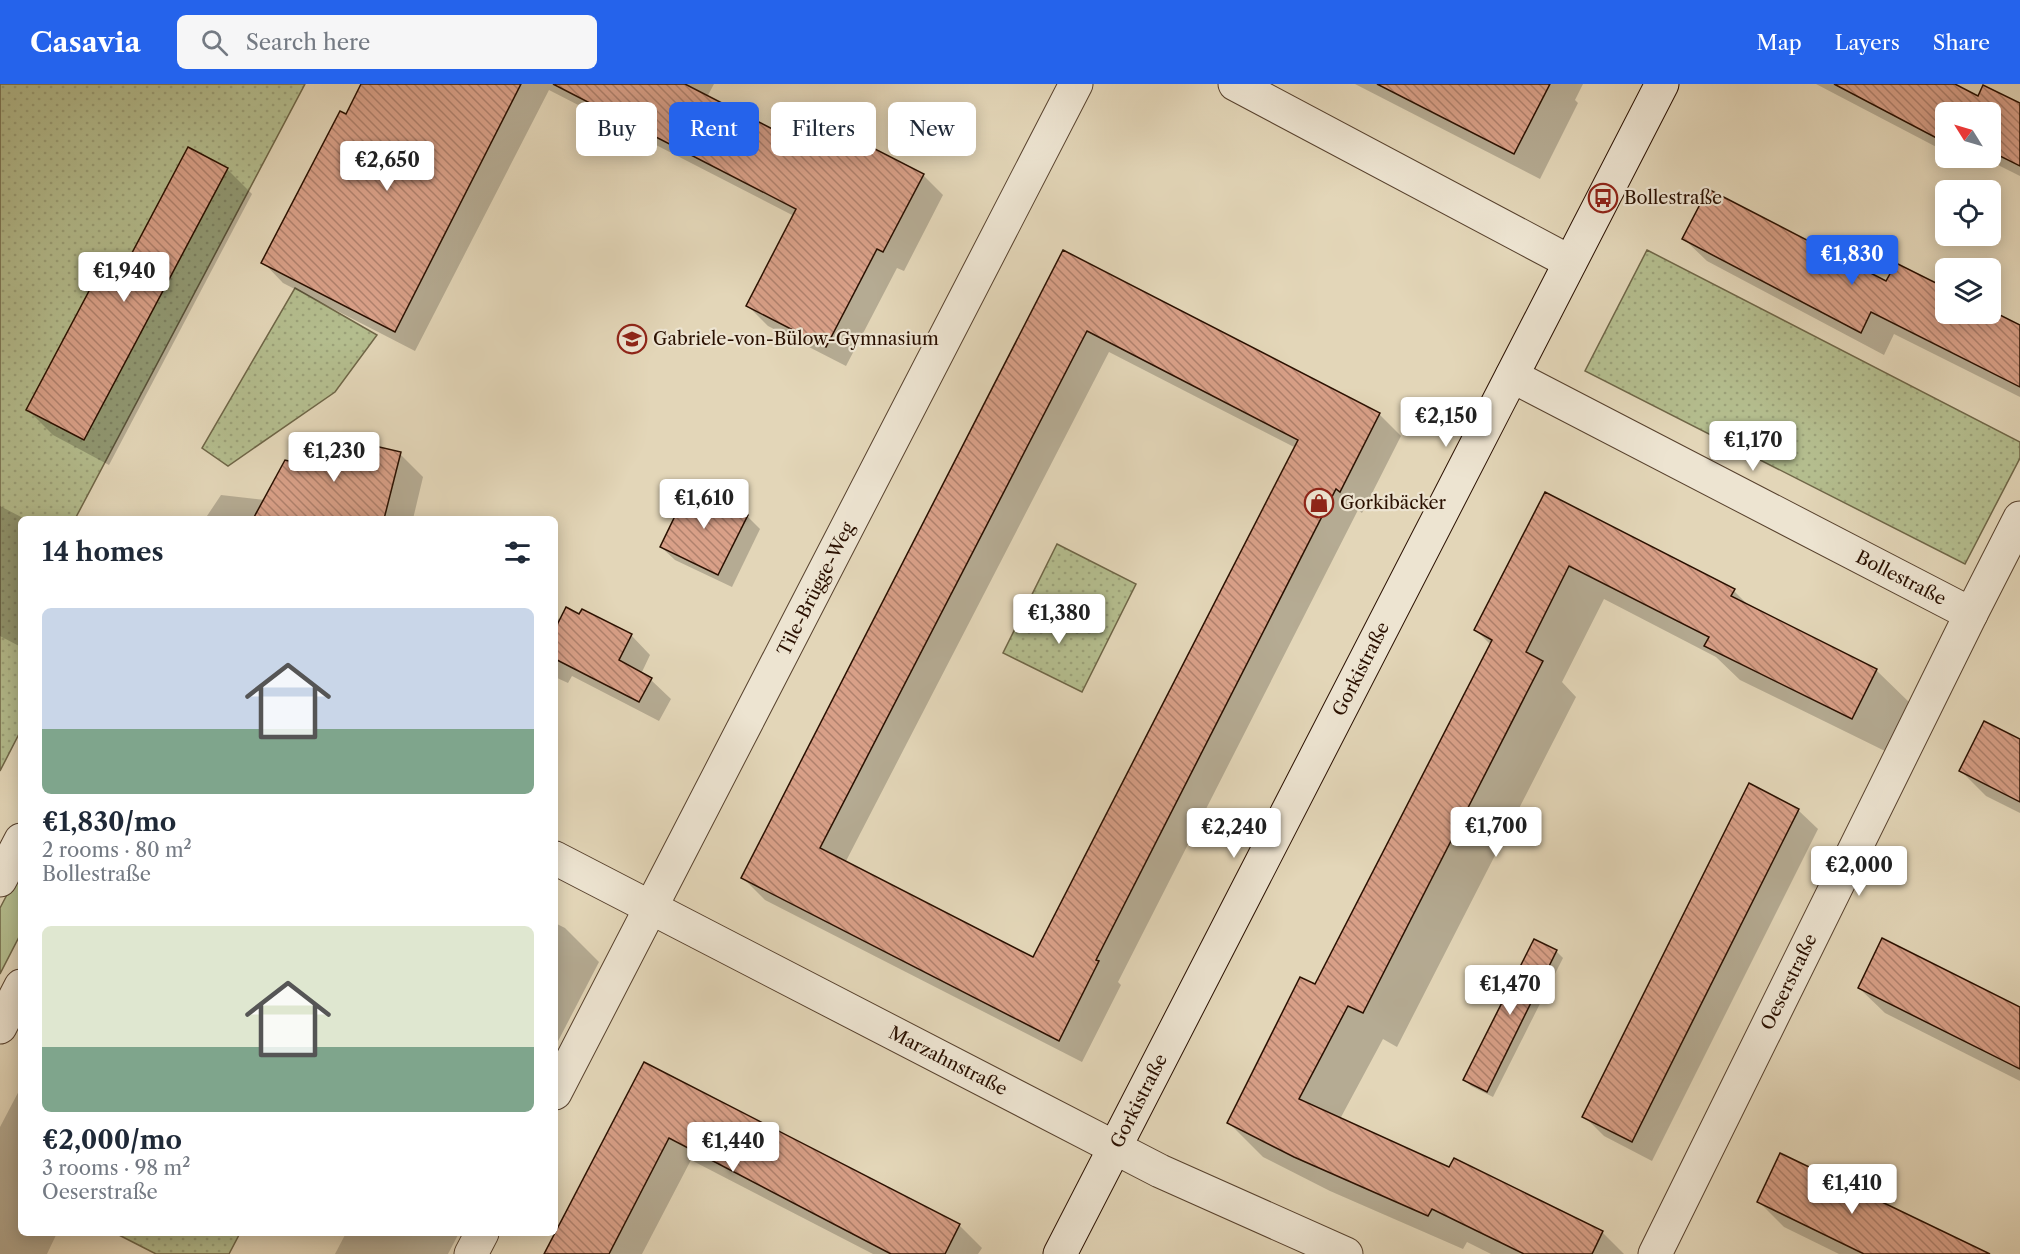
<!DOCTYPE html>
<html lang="en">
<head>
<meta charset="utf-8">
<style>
  body { margin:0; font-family:"Libre Caslon Text",serif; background:#f6f6f7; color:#1f2937; height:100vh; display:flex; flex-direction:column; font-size:22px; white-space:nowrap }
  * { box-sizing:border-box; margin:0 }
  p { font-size:20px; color:#747a83 }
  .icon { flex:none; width:33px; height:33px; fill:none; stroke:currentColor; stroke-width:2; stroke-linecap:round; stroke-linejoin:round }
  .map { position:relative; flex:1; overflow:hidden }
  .sheet { position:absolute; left:18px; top:432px; width:540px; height:720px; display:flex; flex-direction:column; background:#fff; border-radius:9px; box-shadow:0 3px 15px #0003 }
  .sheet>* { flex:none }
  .hud { position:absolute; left:576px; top:18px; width:570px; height:54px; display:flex; gap:12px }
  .needle { width:39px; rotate:307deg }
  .buttons { position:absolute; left:1935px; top:18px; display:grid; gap:12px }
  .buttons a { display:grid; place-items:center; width:66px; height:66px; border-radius:9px; background:#fff; box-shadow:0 3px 15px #0003; font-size:30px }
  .price { position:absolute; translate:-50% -51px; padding:0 14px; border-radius:6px; background:#fff; color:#222; font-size:20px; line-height:39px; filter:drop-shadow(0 2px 3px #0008) }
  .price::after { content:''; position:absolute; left:50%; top:36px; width:18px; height:14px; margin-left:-9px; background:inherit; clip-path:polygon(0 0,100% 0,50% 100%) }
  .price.current { background:#2563eb; color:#fff }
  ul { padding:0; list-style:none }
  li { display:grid; align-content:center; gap:12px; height:318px; padding:0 24px }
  li span { display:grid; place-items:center; height:186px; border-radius:9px; color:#555 }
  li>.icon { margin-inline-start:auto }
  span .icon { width:108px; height:108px; fill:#fffc; stroke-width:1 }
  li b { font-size:26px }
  h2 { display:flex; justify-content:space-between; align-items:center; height:72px; padding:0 24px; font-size:26px }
  .chip { padding:0 21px; border-radius:9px; background:#fff; box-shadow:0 3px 15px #0003; font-size:21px; line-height:54px }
  .chip.current { background:#2563eb; color:#fff }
  header { display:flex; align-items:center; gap:36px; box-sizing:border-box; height:84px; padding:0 30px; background:#2563eb; color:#fff }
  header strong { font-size:28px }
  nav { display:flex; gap:33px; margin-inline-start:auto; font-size:21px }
  .search { width:420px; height:54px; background:#f6f6f7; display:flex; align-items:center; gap:15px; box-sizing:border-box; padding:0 21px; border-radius:9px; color:#747a83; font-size:22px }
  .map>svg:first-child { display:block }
  .green { fill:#b4bd8e; stroke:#6f6647; stroke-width:1.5 }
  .park { fill:url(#park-dots); stroke:#6f6647; stroke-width:1.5 }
  .shadow { fill:#0003; fill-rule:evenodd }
  .building { fill:url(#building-back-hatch); stroke:#2a1000; stroke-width:1.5; fill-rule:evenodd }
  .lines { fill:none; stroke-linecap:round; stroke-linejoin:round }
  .street-casing { stroke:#58422e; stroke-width:35 }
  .secondary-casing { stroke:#2a1000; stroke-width:35 }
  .street { stroke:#ede4d1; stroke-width:33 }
  .secondary { stroke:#ede4d1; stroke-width:33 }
  .labels { text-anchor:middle; stroke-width:4.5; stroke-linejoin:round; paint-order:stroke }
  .poi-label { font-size:18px; fill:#2a1000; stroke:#ede4d1; text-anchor:start }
  .street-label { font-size:18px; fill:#2a1000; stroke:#ede4d1 }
</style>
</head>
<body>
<header>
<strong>Casavia</strong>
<div class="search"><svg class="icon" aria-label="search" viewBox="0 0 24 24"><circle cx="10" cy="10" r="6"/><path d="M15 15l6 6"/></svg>Search here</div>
<nav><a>Map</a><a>Layers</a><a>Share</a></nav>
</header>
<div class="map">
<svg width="2020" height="1170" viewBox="0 0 2020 1170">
  <defs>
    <pattern id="park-dots" width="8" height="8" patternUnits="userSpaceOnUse" patternTransform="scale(1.5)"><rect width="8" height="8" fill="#b4bd8e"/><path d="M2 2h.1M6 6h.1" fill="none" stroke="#9ba179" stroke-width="1.8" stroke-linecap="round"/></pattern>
    <pattern id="building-back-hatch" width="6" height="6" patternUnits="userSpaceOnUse" patternTransform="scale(1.5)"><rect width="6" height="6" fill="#d9a088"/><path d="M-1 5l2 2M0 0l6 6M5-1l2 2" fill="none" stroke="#b0816d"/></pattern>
  </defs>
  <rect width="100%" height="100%" fill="#e3d6b8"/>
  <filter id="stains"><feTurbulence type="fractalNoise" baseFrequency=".00333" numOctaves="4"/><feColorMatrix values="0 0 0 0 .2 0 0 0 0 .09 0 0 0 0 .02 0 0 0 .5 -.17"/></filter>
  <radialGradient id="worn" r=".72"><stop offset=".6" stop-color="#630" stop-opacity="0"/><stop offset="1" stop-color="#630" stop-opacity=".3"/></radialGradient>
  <!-- green -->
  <polygon class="green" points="21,784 21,849 0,890 0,824"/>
  <!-- park -->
  <g class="park">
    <polygon points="0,0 305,0 75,435 21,435 21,646 0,687"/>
    <polygon points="1647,166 2020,358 2020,374 1965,480 1585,287"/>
    <polygon points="295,204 377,251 335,308 228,382 202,364"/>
    <polygon points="1057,460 1136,500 1082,608 1003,569"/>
    <polygon points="115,1149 240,1149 229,1170 156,1170"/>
  </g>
  <!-- shadow -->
  <g class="shadow">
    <polygon points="363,0 714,0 707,13 823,73 923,91 943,111 904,187 897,184 846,282 768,242 748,222 794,132 549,6 415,267 283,199 263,178 347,32"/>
    <polygon points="1355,0 1583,0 1575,16 1578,19 1540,95"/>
    <polygon points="1816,0 1951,0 1978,14 2020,21 2020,92 1984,74 1990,74 1990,28 1946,28 1946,68"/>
    <polygon points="1955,74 1981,74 1976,84"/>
    <polygon points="227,85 252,110 109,381 53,351 28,326 116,203"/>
    <polygon points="1684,155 1946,230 1990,230 2020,243 2020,313 1894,250 1884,271 1707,177"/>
    <path d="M1064,168l315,162 22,22 -39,77 -4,-3 -240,472 3,3 -39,77 -317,-162 -22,-22zM1109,268l187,96 -262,511 -189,-96z"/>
    <polygon points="400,370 423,393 413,435 205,435 221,411 265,416 312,384"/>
    <polygon points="1546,410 1734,507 1750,523 1876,586 1911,620 1887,668 1740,596 1716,573 1604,515 1562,598 1576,613 1397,963 1383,955 1340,1035 1450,1085 1602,1148 1624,1170 1491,1170 1467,1158 1463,1165 1330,1107 1263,1073 1229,1039 1316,902 1491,561 1476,546"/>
    <polygon points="0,422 25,435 21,435 21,563 0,552"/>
    <polygon points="747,432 760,445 732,503 675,476 661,463"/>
    <polygon points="555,533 561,536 631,551 650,571 641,590 651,596 671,615 659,637 572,592 568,599 555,593"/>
    <polygon points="2020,657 2020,729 1986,712 1961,687"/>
    <polygon points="1798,726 1818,745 1652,1077 1604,1052 1584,1032"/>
    <polygon points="555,839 565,844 599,878 555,963"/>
    <polygon points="1534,857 1556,867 1563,874 1493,1013 1471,1002 1465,996"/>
    <polygon points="1859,904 2020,925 2020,997 1885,929"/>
    <polygon points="644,980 959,1141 982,1164 978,1170 873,1170 691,1076 642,1170 546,1170"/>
    <polygon points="21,1003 21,1149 57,1149 47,1170 0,1170 0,1043"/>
    <polygon points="1759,1118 1986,1170 1839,1170 1784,1143"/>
    <polygon points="346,1149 459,1149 448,1170 335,1170"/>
  </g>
  <!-- building -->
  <g class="building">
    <polygon points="361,0 521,0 395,248 261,179 340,27 346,30"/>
    <polygon points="553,0 685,0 823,71 836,45 924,90 883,168 877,165 826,263 746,222 796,125"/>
    <polygon points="1377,0 1550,0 1514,70"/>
    <polygon points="1834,0 1955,0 1978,12 1983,1 2020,19 2020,82 1990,67 1990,28 1946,28 1946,59"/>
    <polygon points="188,63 228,84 84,356 26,326 97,192 115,201"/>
    <polygon points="1708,105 1886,197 1896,179 1946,204 1946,230 1990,230 1990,226 2020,241 2020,303 1871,228 1861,249 1682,155"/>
    <path d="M1063,166l317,163 -40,79 -4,-3 -240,471 3,1 -40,80 -318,-163zM1087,247l211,109 -265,517 -213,-109z"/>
    <polygon points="319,349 401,368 384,435 253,435 285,376 311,382"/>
    <polygon points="690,401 748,431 718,491 660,463"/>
    <polygon points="1545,408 1735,505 1731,512 1877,585 1852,635 1704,562 1709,553 1569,482 1526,568 1543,577 1363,929 1348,922 1299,1015 1449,1083 1454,1074 1603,1147 1592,1170 1524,1170 1432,1125 1428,1132 1294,1073 1227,1039 1300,893 1315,900 1492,556 1474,546"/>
    <polygon points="566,523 579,530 582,525 632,550 619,576 652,594 639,618 555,575 555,545"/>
    <polygon points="1984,637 2020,655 2020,718 1959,687"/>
    <polygon points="1749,699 1799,725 1632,1058 1582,1033"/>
    <polygon points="1882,854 2020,923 2020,985 1858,904"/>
    <polygon points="1534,855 1557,866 1487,1008 1463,996"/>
    <polygon points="644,978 960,1140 945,1170 891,1170 669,1054 609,1170 544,1170"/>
    <polygon points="1780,1069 1990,1170 1864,1170 1757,1118"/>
  </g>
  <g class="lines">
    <!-- street casing -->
    <g class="street-casing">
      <g id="street">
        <polyline points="1235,0 1570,178"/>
        <polyline points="1512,292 1971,530"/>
        <polyline points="555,774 1160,1087 1346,1170"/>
        <polyline points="0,796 21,756"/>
        <polyline points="0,943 21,902"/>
        <polyline points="555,1009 1076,0"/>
        <polyline points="471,1170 482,1149"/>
        <polyline points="1655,1170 1971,530 2020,434"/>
      </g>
    </g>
    <!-- secondary casing -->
    <g class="secondary-casing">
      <polyline id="secondary" points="1060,1170 1662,0"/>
    </g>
    <!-- street -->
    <use href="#street" class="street"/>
    <!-- secondary -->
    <use href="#secondary" class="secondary"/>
  </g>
  <!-- icons -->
  <defs>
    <g id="bus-ring" transform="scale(1.5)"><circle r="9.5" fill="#ede4d1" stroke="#8f2418" stroke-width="1.5"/><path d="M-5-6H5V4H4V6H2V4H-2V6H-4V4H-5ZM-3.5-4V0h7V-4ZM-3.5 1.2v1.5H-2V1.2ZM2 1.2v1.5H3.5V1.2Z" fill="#8f2418"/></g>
    <g id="school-ring" transform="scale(1.5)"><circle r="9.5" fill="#ede4d1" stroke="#8f2418" stroke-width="1.5"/><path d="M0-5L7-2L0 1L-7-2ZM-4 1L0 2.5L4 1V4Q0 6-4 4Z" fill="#8f2418"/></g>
    <g id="shop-ring" transform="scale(1.5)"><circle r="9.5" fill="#ede4d1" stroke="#8f2418" stroke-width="1.5"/><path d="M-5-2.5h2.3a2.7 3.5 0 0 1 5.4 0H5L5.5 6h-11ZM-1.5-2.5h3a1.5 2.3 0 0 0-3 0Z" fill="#8f2418"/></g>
  </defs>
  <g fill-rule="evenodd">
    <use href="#bus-ring" x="1603" y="114"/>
    <use href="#school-ring" x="632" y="255"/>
    <use href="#shop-ring" x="1319" y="419"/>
  </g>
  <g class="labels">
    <!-- poi labels -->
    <g class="poi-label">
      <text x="1624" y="120">Bollestraße</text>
      <text x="653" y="261">Gabriele-von-Bülow-Gymnasium</text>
      <text x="1340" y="425">Gorkibäcker</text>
    </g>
    <!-- street labels -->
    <g class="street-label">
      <text transform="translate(1901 494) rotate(27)" y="6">Bollestraße</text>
      <text transform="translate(816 505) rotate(-63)" y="6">Tile-Brügge-Weg</text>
      <text transform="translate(1361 585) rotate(-63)" y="6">Gorkistraße</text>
      <text transform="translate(1789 898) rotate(-64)" y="6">Oeserstraße</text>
      <text transform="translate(948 977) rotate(27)" y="6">Marzahnstraße</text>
      <text transform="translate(1139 1017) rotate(-63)" y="6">Gorkistraße</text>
    </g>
  </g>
  <rect width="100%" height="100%" filter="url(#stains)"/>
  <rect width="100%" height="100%" fill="url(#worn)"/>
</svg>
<div class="buttons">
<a><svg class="needle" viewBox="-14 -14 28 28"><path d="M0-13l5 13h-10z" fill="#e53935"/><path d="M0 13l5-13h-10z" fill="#747a83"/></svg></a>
<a><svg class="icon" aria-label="locate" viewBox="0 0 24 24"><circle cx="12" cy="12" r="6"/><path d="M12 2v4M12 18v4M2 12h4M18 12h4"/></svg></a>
<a><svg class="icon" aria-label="layers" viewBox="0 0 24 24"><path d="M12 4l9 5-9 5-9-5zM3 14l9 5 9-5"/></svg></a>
</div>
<b class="price" style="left:387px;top:108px">€2,650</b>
<b class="price current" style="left:1852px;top:202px">€1,830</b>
<b class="price" style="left:124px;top:219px">€1,940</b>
<b class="price" style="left:1446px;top:364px">€2,150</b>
<b class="price" style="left:1753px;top:388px">€1,170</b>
<b class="price" style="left:334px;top:399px">€1,230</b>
<b class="price" style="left:704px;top:446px">€1,610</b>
<b class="price" style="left:1059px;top:561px">€1,380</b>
<b class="price" style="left:1496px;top:774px">€1,700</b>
<b class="price" style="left:1234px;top:775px">€2,240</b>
<b class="price" style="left:1859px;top:813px">€2,000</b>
<b class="price" style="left:1510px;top:932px">€1,470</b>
<b class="price" style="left:733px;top:1089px">€1,440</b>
<b class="price" style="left:1852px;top:1131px">€1,410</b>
<div class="hud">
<a class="chip">Buy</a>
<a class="chip current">Rent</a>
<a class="chip">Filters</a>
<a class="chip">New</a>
</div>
<section class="sheet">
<h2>14 homes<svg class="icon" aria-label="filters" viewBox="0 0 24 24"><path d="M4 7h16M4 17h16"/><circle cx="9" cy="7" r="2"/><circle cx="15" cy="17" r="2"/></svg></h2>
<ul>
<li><span style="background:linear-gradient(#c9d6e8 65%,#7fa58c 0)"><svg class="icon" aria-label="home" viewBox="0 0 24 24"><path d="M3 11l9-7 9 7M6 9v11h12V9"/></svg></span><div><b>€1,830/mo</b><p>2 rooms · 80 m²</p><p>Bollestraße</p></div></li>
<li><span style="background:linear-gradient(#dfe7d0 65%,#7fa58c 0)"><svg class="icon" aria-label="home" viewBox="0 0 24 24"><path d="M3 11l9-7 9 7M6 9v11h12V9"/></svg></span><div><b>€2,000/mo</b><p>3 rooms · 98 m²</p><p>Oeserstraße</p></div></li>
</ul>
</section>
</div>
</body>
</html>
